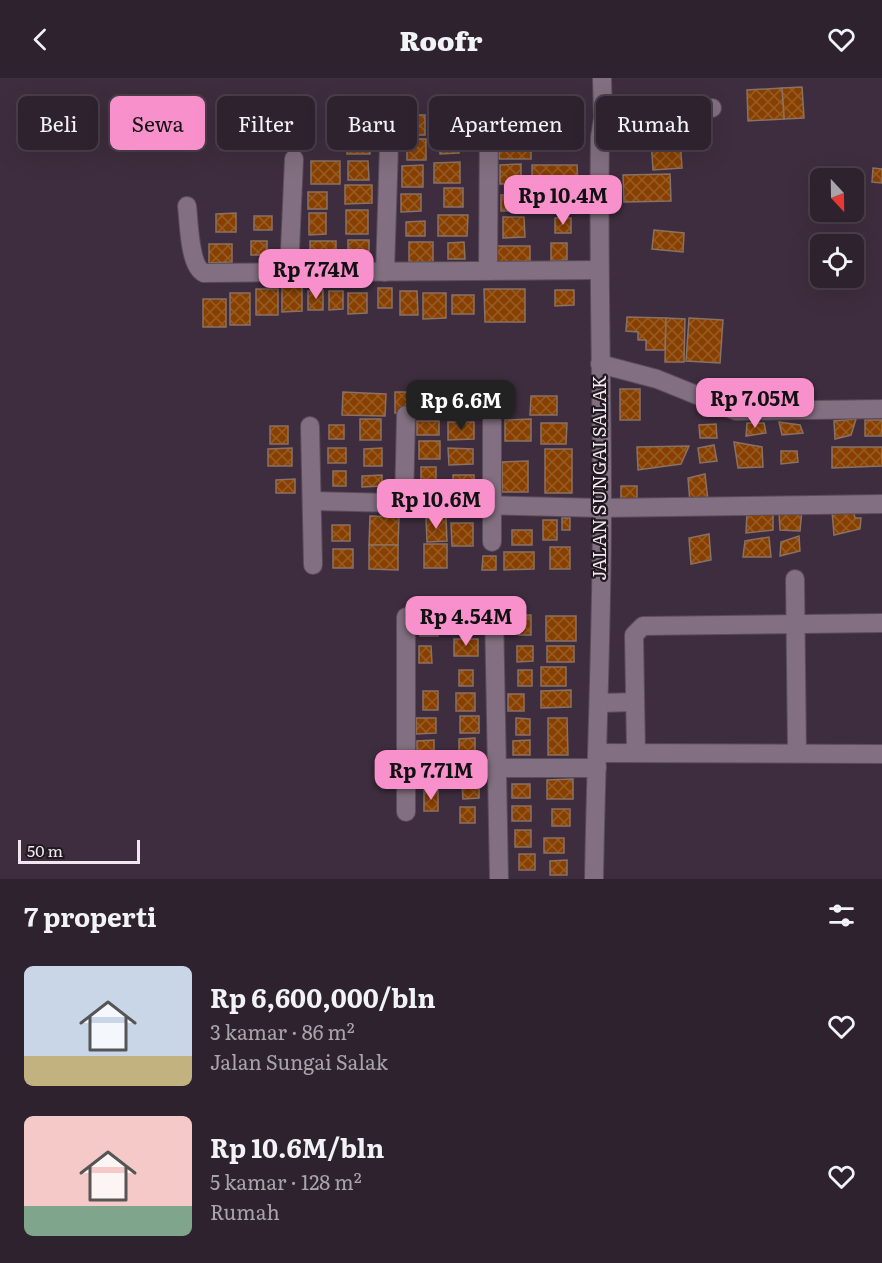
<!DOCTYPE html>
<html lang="id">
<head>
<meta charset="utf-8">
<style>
  body { margin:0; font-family:Literata,serif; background:#362a36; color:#f1f3f6; height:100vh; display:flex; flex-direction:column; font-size:22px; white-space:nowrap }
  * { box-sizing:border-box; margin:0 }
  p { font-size:20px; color:#a7a4aa }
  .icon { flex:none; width:33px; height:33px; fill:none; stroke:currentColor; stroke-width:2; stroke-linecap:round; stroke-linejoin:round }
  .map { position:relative; height:801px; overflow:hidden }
  .side { display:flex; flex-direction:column; background:#2e222e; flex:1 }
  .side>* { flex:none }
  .banner { position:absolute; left:18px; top:18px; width:846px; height:54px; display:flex; gap:12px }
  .needle { width:39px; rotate:158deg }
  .tools { position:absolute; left:810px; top:90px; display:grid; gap:12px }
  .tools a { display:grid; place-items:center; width:54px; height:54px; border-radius:9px; background:#2e222e; box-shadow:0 6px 24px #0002,0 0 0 2px #493f4a; font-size:30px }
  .scale { position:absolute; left:18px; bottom:15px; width:122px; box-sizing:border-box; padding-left:6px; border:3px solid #f2e7f1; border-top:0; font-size:16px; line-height:21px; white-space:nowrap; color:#f2e7f1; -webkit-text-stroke:4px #201920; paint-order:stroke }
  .price { position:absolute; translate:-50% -51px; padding:0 14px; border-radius:12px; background:#f890cc; color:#111; font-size:20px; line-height:39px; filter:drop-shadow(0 2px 3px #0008) }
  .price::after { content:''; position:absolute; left:50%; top:36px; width:18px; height:14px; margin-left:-9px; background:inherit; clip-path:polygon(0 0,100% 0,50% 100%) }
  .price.selected { background:#222; color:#fff }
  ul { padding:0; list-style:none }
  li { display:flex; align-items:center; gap:18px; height:150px; padding:0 24px }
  li span { display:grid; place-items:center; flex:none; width:168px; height:120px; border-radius:9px; color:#555 }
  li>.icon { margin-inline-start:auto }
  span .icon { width:72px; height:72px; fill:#fffc; stroke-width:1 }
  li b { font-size:26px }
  h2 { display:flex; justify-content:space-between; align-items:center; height:72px; padding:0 24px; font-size:26px }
  .tag { padding:0 21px; border-radius:9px; background:#2e222e; box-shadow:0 6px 24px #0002,0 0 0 2px #493f4a; font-size:21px; line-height:54px }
  .tag.selected { background:#f890cc; color:#111 }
  header { display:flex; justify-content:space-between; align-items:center; height:78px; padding:0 24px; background:#2e222e; font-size:27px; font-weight:800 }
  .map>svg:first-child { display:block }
  .building { fill:url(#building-cross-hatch); stroke:#897163; stroke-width:1.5 }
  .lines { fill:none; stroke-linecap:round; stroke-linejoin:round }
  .minor-casing { stroke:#5a4c5a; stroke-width:20 }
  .minor { stroke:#826f81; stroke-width:18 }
  .labels { text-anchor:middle; stroke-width:4.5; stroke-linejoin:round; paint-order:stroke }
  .street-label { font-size:18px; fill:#f2e7f1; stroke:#201920 }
</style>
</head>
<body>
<header><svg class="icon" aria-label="back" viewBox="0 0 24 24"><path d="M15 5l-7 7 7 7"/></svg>Roofr<svg class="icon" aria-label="heart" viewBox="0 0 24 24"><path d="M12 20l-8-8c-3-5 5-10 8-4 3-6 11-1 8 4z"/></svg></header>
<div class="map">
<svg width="882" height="801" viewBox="0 0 882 801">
  <defs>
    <pattern id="building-cross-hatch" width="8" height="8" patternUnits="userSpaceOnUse" patternTransform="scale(1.5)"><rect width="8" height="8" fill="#874000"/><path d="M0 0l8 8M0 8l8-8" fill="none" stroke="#985c26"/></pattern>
  </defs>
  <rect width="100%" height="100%" fill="#3e2d3e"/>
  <!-- building -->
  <g class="building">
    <polygon points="802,9 804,40 784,41 782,10"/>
    <polygon points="782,10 784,41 748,43 747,12"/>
    <rect x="536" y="29" width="40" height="27"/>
    <rect x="498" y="34" width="25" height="17"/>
    <rect x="337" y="36" width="29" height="16"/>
    <rect x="408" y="37" width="17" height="20"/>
    <polygon points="679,45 682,90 653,92 650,46"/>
    <polygon points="637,49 637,67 616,67 616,50"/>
    <polygon points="440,56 459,56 459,75 440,76"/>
    <polygon points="370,60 370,76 347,76 347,61"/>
    <rect x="407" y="61" width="19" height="21"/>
    <rect x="499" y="63" width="32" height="18"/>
    <rect x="311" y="83" width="29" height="23"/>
    <polygon points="348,83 368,83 369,102 348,102"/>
    <polygon points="460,84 460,105 434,105 434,85"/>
    <polygon points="521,86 521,106 500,106 500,87"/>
    <polygon points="423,87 423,109 402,109 402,88"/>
    <polygon points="532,87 577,87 578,108 532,109"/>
    <polygon points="873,90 882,91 882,105 872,104"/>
    <polygon points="670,96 671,123 624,124 623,97"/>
    <polygon points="345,107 372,107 372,125 345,126"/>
    <rect x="444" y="110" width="19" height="19"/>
    <polygon points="854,113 864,115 861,135 849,134 854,134"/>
    <rect x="308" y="114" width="19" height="17"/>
    <polygon points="401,116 421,116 421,133 401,134"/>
    <polygon points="571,116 571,130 548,130 548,117"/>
    <rect x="501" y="117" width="22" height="16"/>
    <rect x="346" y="132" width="22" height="24"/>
    <polygon points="236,135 236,154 216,154 216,136"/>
    <polygon points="309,135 326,135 326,156 309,157"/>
    <polygon points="438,137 468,137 467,158 438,158"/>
    <rect x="254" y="138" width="18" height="14"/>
    <polygon points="503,139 524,139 525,159 503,160"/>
    <rect x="555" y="140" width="16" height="15"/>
    <polygon points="425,143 425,158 406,158 406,144"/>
    <polygon points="654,152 684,155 683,174 652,171"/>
    <polygon points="348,162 369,162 369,177 348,178"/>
    <rect x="251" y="163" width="16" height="14"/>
    <rect x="310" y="163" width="26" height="20"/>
    <rect x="409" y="164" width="24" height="20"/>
    <polygon points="464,164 465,181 448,181 448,165"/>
    <polygon points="551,165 567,165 567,182 551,183"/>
    <polygon points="209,166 232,166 232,184 209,185"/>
    <polygon points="495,168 530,168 530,183 495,184"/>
    <polygon points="282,207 302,207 302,233 282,234"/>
    <rect x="378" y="210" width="14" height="20"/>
    <rect x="256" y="211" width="22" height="26"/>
    <polygon points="484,211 525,211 525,244 485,244"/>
    <polygon points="323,212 323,232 308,232 308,213"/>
    <polygon points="555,212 574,212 574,227 555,228"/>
    <polygon points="329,213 343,213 343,231 329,232"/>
    <polygon points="400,213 417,213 418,237 400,237"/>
    <rect x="230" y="215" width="20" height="32"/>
    <polygon points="348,215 367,215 367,235 348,236"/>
    <polygon points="423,215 446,215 446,240 423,241"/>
    <rect x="452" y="217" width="22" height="19"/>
    <rect x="203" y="221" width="23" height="28"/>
    <polygon points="627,239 666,240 665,272 646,272 646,262 638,262 638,254 626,253"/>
    <polygon points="666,240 685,241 684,284 665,284"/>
    <polygon points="689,240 723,242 720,285 686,283"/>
    <polygon points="504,303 505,324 482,325 481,304"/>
    <rect x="620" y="311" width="20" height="31"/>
    <polygon points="343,314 386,316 385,338 342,337"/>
    <rect x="395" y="314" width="32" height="21"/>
    <polygon points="531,318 557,318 557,337 530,337"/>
    <rect x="360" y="341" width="21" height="21"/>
    <polygon points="531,341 531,363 505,363 505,342"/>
    <polygon points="856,341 851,357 835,361 834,343"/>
    <rect x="865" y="342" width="17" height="16"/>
    <rect x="417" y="343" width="22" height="14"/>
    <polygon points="448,344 474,344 474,361 448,362"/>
    <polygon points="779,344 800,347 803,355 782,357"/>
    <polygon points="541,345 567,345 566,366 541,366"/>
    <polygon points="747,345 764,345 766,355 746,358"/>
    <polygon points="716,346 717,360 700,360 699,347"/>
    <rect x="329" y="347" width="15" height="14"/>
    <rect x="270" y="348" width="18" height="18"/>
    <rect x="419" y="363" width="21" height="18"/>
    <polygon points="734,364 762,369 763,389 738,390"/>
    <polygon points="714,367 717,383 700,385 698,370"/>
    <polygon points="689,368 681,386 638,392 637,369"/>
    <polygon points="832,369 882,369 882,388 832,390"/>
    <polygon points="292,370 292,388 268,388 268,371"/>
    <rect x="328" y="370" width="18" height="15"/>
    <polygon points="382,370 382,388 364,388 364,371"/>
    <polygon points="448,370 473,371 473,386 449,387"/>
    <rect x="545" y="371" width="27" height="44"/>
    <polygon points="781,373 797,373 798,384 781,386"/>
    <polygon points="528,383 528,414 502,414 502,384"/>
    <rect x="421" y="389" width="15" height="21"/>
    <rect x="333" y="393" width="13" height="15"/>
    <polygon points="705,396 708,423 690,424 688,400"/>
    <polygon points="382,397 382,408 362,409 362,398"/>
    <polygon points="453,397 474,397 474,408 453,409"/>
    <polygon points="295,401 295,415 276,415 276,402"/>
    <rect x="621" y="408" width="16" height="18"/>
    <polygon points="852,428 855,440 861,440 860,451 834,457 832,433"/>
    <polygon points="773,430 773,452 746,455 747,435"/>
    <polygon points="802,431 800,453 780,452 779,434"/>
    <polygon points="370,438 399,439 398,467 369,467"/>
    <polygon points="446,439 447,463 427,464 426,440"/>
    <rect x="562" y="440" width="8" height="12"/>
    <rect x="543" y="442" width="14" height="20"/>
    <polygon points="451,445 473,445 473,468 452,468"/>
    <rect x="332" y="447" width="18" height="16"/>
    <rect x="512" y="452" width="20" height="15"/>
    <polygon points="709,456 711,482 691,486 689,460"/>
    <polygon points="799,458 800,473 780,478 781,464"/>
    <polygon points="769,459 771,479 743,479 745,463"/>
    <rect x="424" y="466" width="23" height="24"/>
    <polygon points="369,467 398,467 398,492 369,491"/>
    <rect x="550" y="469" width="20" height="22"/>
    <rect x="333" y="471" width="20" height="19"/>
    <polygon points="504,474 534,474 534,491 504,492"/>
    <polygon points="483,478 496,478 496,492 482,492"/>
    <rect x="519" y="537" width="12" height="20"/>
    <rect x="546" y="538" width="30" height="25"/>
    <rect x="459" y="541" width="18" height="15"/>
    <rect x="420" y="543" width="18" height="15"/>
    <rect x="454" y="561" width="24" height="17"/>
    <polygon points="419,568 431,568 432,585 419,585"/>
    <polygon points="517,568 533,568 533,583 517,584"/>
    <rect x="547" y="568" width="27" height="16"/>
    <rect x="541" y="589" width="25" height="19"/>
    <rect x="459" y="592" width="14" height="16"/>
    <rect x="518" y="592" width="14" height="16"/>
    <polygon points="571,612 571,629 541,630 541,613"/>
    <rect x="423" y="613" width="15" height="19"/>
    <rect x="456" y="615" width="19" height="18"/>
    <rect x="508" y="616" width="16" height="17"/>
    <rect x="460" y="638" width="19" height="17"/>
    <polygon points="416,640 436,640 436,655 416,656"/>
    <polygon points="516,640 530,641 530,657 516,657"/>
    <polygon points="548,640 567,640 568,677 548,677"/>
    <polygon points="475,660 475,675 459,675 459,661"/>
    <polygon points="434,662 434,679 417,679 417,663"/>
    <polygon points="530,662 530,677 513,677 513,663"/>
    <polygon points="573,701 573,721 547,721 547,702"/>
    <polygon points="462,706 479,706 479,720 463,721"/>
    <rect x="512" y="706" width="18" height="14"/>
    <rect x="424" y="712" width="14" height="21"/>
    <rect x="512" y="728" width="19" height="15"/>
    <rect x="460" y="729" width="15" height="16"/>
    <rect x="552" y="731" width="18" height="17"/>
    <rect x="515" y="752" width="16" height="17"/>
    <rect x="544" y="760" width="20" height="15"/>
    <rect x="519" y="776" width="16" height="16"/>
    <polygon points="567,782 567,797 550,797 550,783"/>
  </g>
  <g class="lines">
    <!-- minor casing -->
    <g class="minor-casing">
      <g id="minor">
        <polyline points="603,40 712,30"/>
        <path d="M187,128c2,15 2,60 17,67l394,-3"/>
        <polyline points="488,193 489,39"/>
        <polyline points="385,194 390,35"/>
        <polyline points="289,195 294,81"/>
        <polyline points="600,286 657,301 736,333 882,331"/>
        <polyline points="310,348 313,487"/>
        <polyline points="312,423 602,430 882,426"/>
        <polyline points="404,426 406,337"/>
        <polyline points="492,464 492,343"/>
        <polyline points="795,501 797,675"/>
        <polyline points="494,533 499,801"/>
        <polyline points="599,625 635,624"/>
        <polyline points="598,675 882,676"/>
        <polyline points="636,675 634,557 643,548 882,545"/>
        <polyline points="406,690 597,690"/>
        <polyline points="406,734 406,539"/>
        <path d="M594,801c2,-124 8,-249 8,-373 0,-123 -4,-246 -2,-369l3,-19 -1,-40"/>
      </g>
    </g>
    <!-- minor -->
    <use href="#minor" class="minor"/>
  </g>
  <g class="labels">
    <!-- street labels -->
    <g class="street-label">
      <text transform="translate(600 400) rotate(-90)" y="6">JALAN SUNGAI SALAK</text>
    </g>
  </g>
</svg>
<div class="tools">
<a><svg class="needle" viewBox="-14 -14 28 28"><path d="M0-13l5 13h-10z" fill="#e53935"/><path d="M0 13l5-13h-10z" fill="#a7a4aa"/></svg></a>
<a><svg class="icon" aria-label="locate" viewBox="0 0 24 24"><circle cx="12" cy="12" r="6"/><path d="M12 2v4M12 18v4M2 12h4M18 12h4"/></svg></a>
</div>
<div class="scale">50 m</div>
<b class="price" style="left:563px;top:148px">Rp 10.4M</b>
<b class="price" style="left:316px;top:222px">Rp 7.74M</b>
<b class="price" style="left:755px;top:351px">Rp 7.05M</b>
<b class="price selected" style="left:461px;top:353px">Rp 6.6M</b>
<b class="price" style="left:436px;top:452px">Rp 10.6M</b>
<b class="price" style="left:466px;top:569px">Rp 4.54M</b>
<b class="price" style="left:431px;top:723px">Rp 7.71M</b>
<div class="banner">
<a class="tag">Beli</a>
<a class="tag selected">Sewa</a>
<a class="tag">Filter</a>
<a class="tag">Baru</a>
<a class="tag">Apartemen</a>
<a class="tag">Rumah</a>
</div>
</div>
<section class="side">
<h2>7 properti<svg class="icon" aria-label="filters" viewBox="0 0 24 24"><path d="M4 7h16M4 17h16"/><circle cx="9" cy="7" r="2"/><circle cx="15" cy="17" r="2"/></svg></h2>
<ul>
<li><span style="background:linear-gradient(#c9d6e8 75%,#c2b280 0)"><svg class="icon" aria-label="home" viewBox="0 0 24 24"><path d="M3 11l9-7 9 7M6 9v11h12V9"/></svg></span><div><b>Rp 6,600,000/bln</b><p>3 kamar · 86 m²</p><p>Jalan Sungai Salak</p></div><svg class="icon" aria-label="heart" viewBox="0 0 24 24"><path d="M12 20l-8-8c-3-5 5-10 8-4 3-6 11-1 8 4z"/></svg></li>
<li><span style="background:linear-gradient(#f6c9c9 75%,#7fa58c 0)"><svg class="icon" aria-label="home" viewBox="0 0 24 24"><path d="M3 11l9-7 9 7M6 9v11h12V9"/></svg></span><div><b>Rp 10.6M/bln</b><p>5 kamar · 128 m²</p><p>Rumah</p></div><svg class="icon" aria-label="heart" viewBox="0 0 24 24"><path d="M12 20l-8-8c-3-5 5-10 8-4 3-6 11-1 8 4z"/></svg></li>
</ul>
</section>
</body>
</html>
